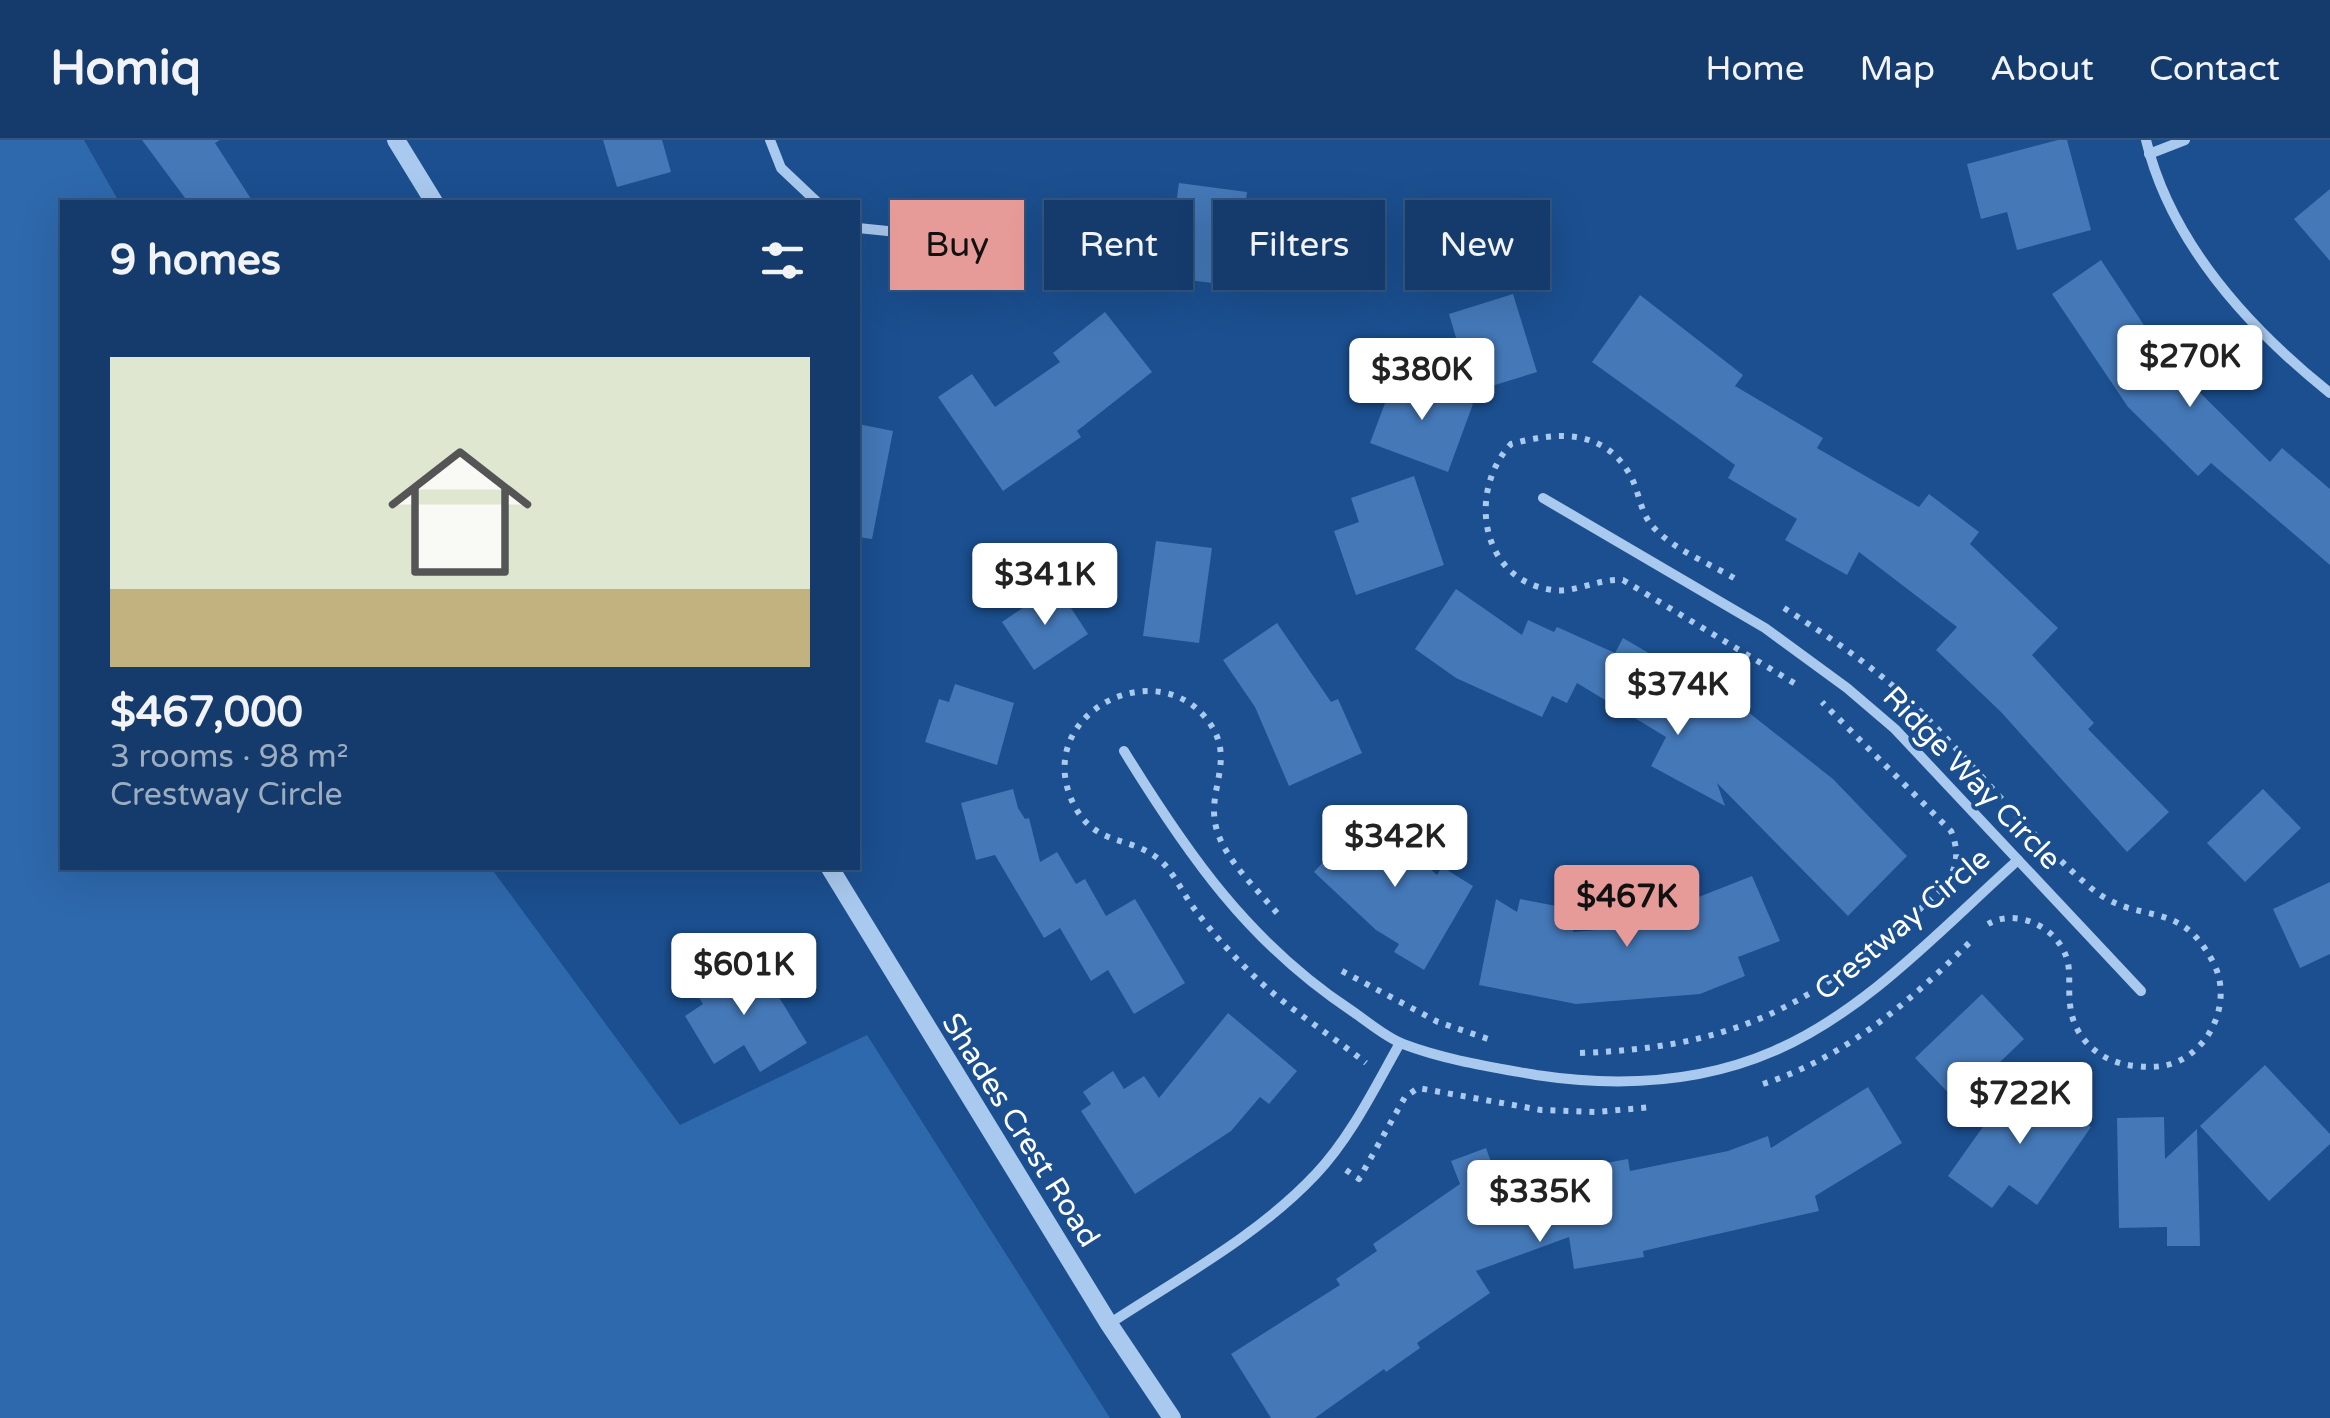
<!DOCTYPE html>
<html lang="en">
<head>
<meta charset="utf-8">
<style>
  body { margin:0; font-family:"Varela Round",sans-serif; background:#214673; color:#f1f3f6; height:100vh; display:flex; flex-direction:column; font-size:38px; white-space:nowrap }
  * { box-sizing:border-box; margin:0 }
  p { font-size:32px; color:#9dadc1 }
  .icon { flex:none; width:55px; height:55px; fill:none; stroke:currentColor; stroke-width:2; stroke-linecap:round; stroke-linejoin:round }
  .map { position:relative; flex:1; overflow:hidden }
  .side { position:absolute; left:60px; top:60px; width:800px; height:670px; display:flex; flex-direction:column; background:#143b6b; border-radius:0px; box-shadow:0 10px 40px #0002,0 0 0 2px #33557e }
  .side>* { flex:none }
  .top-card { position:absolute; left:890px; top:60px; width:950px; height:90px; display:flex; gap:20px }
  .price { position:absolute; translate:-50% -85px; padding:0 22px; border-radius:10px; background:#fff; color:#222; font-size:32px; line-height:65px; filter:drop-shadow(0 2px 5px #0008) }
  .price::after { content:''; position:absolute; left:50%; top:60px; width:30px; height:22px; margin-left:-15px; background:inherit; clip-path:polygon(0 0,100% 0,50% 100%) }
  .price.on { background:#e69b98; color:#111 }
  ul { padding:0; list-style:none }
  li { display:grid; align-content:center; gap:20px; height:530px; padding:0 50px }
  li+li { border-top:2px solid #33557e }
  li span { display:grid; place-items:center; height:310px; border-radius:0px; color:#555 }
  li>.icon { margin-inline-start:auto }
  span .icon { width:180px; height:180px; fill:#fffc; stroke-width:1 }
  li b { font-size:42px }
  h2 { display:flex; justify-content:space-between; align-items:center; height:120px; padding:0 50px; font-size:42px }
  .pill { padding:0 35px; border-radius:0px; background:#143b6b; box-shadow:0 10px 40px #0002,0 0 0 2px #33557e; font-size:35px; line-height:90px }
  .pill.on { background:#e69b98; color:#111 }
  header { display:flex; align-items:center; gap:60px; box-sizing:border-box; height:140px; padding:0 50px; background:#143b6b; border-bottom:2px solid #33557e }
  header strong { font-size:48px }
  nav { display:flex; gap:55px; margin-inline-start:auto; font-size:35px }
  .map>svg:first-child { display:block }
  .green { fill:#2e69ad }
  .building { fill:#4478b7 }
  .lines { fill:none; stroke-linecap:round; stroke-linejoin:round }
  .path { stroke:#a9c9ee; stroke-width:6; stroke-dasharray:5 8; stroke-linecap:butt }
  .minor { stroke:#a9c9ee; stroke-width:10 }
  .tertiary { stroke:#a9c9ee; stroke-width:18 }
  .labels { text-anchor:middle; stroke-width:8; stroke-linejoin:round; paint-order:stroke }
  .street-label { font-size:30px; fill:#fff; stroke:#1b4f8f }
</style>
</head>
<body>
<header>
<strong>Homiq</strong>
<nav><a>Home</a><a>Map</a><a>About</a><a>Contact</a></nav>
</header>
<div class="map">
<svg width="2330" height="1278" viewBox="0 0 2330 1278">
  <rect width="100%" height="100%" fill="#1b4f8f"/>
  <!-- green -->
  <polygon class="green" points="0,0 84,0 119,62 62,62 62,728 491,728 680,985 867,895 1110,1278 0,1278"/>
  <!-- building -->
  <g class="building">
    <polygon points="142,0 220,0 215,3 253,62 188,62"/>
    <polygon points="603,0 662,0 671,32 617,47"/>
    <polygon points="2058,0 2067,0 2091,90 2017,110 2007,72 1981,79 1967,24"/>
    <polygon points="1179,43 1247,52 1235,146 1166,137"/>
    <polygon points="2330,49 2330,121 2294,79"/>
    <polygon points="2101,120 2167,220 2270,322 2282,308 2330,349 2330,425 2211,323 2198,336 2128,267 2052,154"/>
    <polygon points="1513,154 1537,232 1472,252 1449,174"/>
    <polygon points="1640,155 1743,235 1735,246 1823,298 1817,308 1919,367 1929,354 1979,392 1970,404 2058,488 2032,515 2094,583 2088,589 2169,672 2127,712 2001,572 1936,510 1957,487 1859,412 1847,435 1785,400 1797,379 1728,338 1735,325 1592,222"/>
    <polygon points="1105,172 1152,232 1077,291 1081,297 1003,351 938,257 972,234 995,267 1060,222 1053,213"/>
    <polygon points="1396,234 1473,264 1448,332 1370,303"/>
    <polygon points="858,284 893,291 872,399 858,397"/>
    <polygon points="1414,336 1444,425 1356,455 1334,391 1359,382 1351,358"/>
    <polygon points="1156,401 1212,408 1199,503 1143,496"/>
    <polygon points="1056,445 1088,494 1034,530 1002,482"/>
    <polygon points="1456,449 1522,495 1528,480 1554,492 1557,487 1615,513 1623,498 1743,568 1833,639 1907,716 1848,776 1717,643 1725,666 1651,626 1666,597 1577,543 1567,563 1552,556 1542,577 1456,538 1415,509"/>
    <polygon points="1277,483 1331,562 1338,559 1362,613 1289,646 1255,567 1223,520"/>
    <polygon points="955,544 1014,563 997,625 925,602 939,559 949,562"/>
    <polygon points="1013,649 1018,668 1025,679 1029,678 1040,722 1057,712 1076,744 1085,739 1106,776 1135,759 1185,843 1134,874 1108,830 1091,841 1060,788 1044,798 995,715 976,720 961,663"/>
    <polygon points="2263,649 2301,688 2245,742 2207,703"/>
    <polygon points="1369,672 1437,735 1442,727 1473,746 1424,830 1394,812 1399,804 1376,790 1314,732"/>
    <polygon points="1752,736 1780,801 1738,817 1745,836 1700,854 1576,864 1479,845 1496,759 1517,772 1520,759 1577,770 1573,792 1668,784 1663,771"/>
    <polygon points="2330,742 2330,814 2300,828 2273,769"/>
    <polygon points="744,817 758,840 766,836 807,903 760,932 744,905 714,924 685,876 703,864 693,848"/>
    <polygon points="1982,854 2024,899 2000,922 2015,933 1961,966 1915,918"/>
    <polygon points="1228,873 1297,931 1269,964 1260,957 1231,991 1135,1054 1081,971 1091,964 1083,952 1113,931 1124,949 1144,936 1159,958"/>
    <polygon points="2265,925 2330,994 2330,1004 2269,1061 2200,986"/>
    <polygon points="2019,936 2091,987 2037,1065 2009,1045 1992,1068 1948,1036"/>
    <polygon points="1868,947 1902,1003 1815,1056 1819,1071 1643,1111 1644,1117 1574,1129 1569,1097 1476,1131 1490,1153 1417,1203 1420,1208 1386,1232 1384,1229 1315,1278 1271,1278 1231,1214 1340,1145 1336,1139 1377,1111 1373,1104 1460,1044 1451,1021 1486,1008 1495,1033 1526,1021 1536,1048 1597,1038 1594,1025 1628,1019 1630,1031 1728,1011 1768,996 1771,1008"/>
    <polygon points="2164,977 2165,1019 2197,989 2200,1106 2167,1106 2167,1087 2119,1088 2117,978"/>
  </g>
  <g class="lines">
    <!-- path -->
    <g class="path">
      <path d="M1734,438c-24,-14 -59,-28 -79,-49 -16,-16 -15,-38 -26,-56 -27,-45 -74,-41 -118,-29 -44,47 -31,137 42,146 23,3 46,-12 70,-10l176,106"/>
      <path d="M1784,468c45,29 89,58 128,95 61,59 114,130 179,185 48,40 88,7 123,76 16,32 2,74 -28,93 -16,10 -32,11 -51,9 -34,-3 -62,-27 -65,-62 -2,-15 1,-31 -3,-45 -10,-33 -51,-51 -79,-35"/>
      <path d="M1277,773c-21,-25 -53,-54 -61,-86 -10,-39 23,-70 -11,-110 -54,-64 -175,0 -131,88 22,43 58,30 87,56 14,13 23,35 35,50 18,24 40,48 61,68 33,31 74,56 109,84"/>
      <polyline points="1342,831 1438,882 1494,901"/>
      <path d="M1580,913c144,-5 224,-41 331,-136 29,-26 57,-45 40,-86l-129,-129"/>
      <path d="M1763,944c83,-27 148,-83 209,-144"/>
      <polyline points="1346,1030 1359,1039 1405,957 1418,948 1541,970 1596,972 1653,967"/>
    </g>
    <!-- minor -->
    <g class="minor">
      <polyline points="770,0 781,28 817,62"/>
      <path d="M2146,0c25,103 104,189 184,253"/>
      <polyline points="2149,14 2185,0"/>
      <polyline points="858,88 917,94 974,76"/>
      <polyline points="1543,358 1765,488 1847,548 1895,589 2141,851"/>
      <path d="M1124,611c64,104 125,192 228,260 16,11 33,26 51,33 42,16 89,23 133,31 80,12 162,9 238,-24 93,-40 170,-125 244,-191"/>
      <path d="M1109,1184c70,-46 150,-89 207,-150 35,-37 59,-87 84,-131"/>
    </g>
    <!-- tertiary -->
    <g class="tertiary">
      <polyline points="396,0 434,62"/>
      <polyline points="830,728 1109,1184 1172,1278"/>
    </g>
  </g>
  <g class="labels">
    <!-- street labels -->
    <g class="street-label">
      <text transform="translate(1972 638) rotate(46)" y="10">Ridge Way Circle</text>
      <text transform="translate(1902 784) rotate(-40)" y="10">Crestway Circle</text>
      <text transform="translate(1021 990) rotate(58)" y="10">Shades Crest Road</text>
    </g>
  </g>
</svg>
<b class="price" style="left:2190px;top:270px">$270K</b>
<b class="price" style="left:1422px;top:283px">$380K</b>
<b class="price" style="left:1045px;top:488px">$341K</b>
<b class="price" style="left:1678px;top:598px">$374K</b>
<b class="price" style="left:1395px;top:750px">$342K</b>
<b class="price on" style="left:1627px;top:810px">$467K</b>
<b class="price" style="left:744px;top:878px">$601K</b>
<b class="price" style="left:2020px;top:1007px">$722K</b>
<b class="price" style="left:1540px;top:1105px">$335K</b>
<div class="top-card">
<a class="pill on">Buy</a>
<a class="pill">Rent</a>
<a class="pill">Filters</a>
<a class="pill">New</a>
</div>
<section class="side">
<h2>9 homes<svg class="icon" aria-label="filters" viewBox="0 0 24 24"><path d="M4 7h16M4 17h16"/><circle cx="9" cy="7" r="2"/><circle cx="15" cy="17" r="2"/></svg></h2>
<ul>
<li><span style="background:linear-gradient(#dfe7d0 75%,#c2b280 0)"><svg class="icon" aria-label="home" viewBox="0 0 24 24"><path d="M3 11l9-7 9 7M6 9v11h12V9"/></svg></span><div><b>$467,000</b><p>3 rooms · 98 m²</p><p>Crestway Circle</p></div></li>
</ul>
</section>
</div>
</body>
</html>
